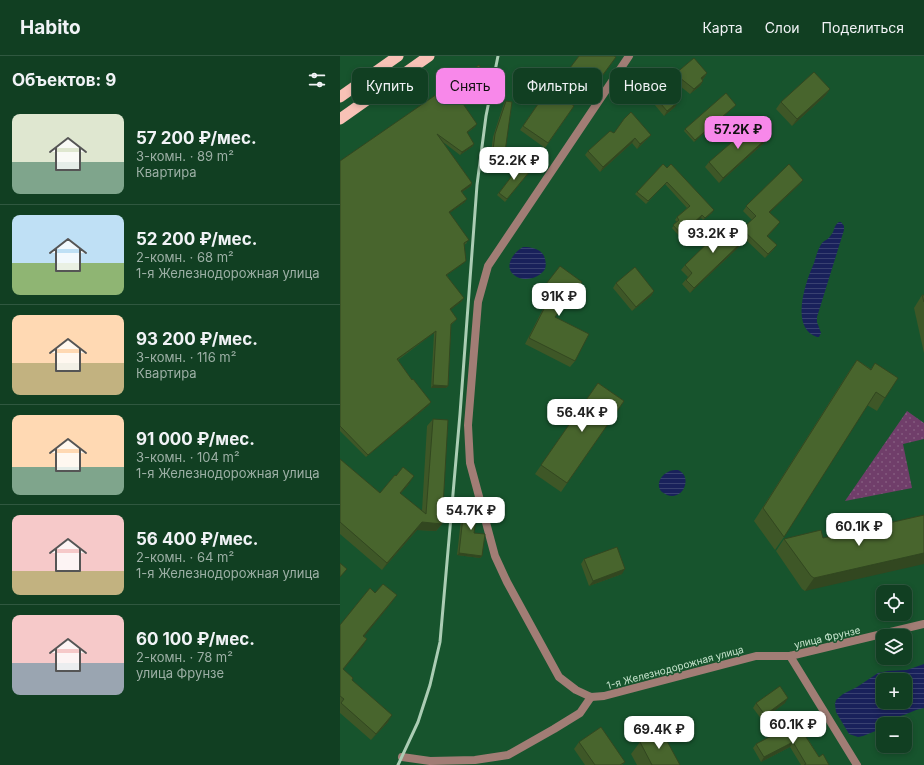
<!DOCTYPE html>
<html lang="ru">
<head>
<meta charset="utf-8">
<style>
  body { margin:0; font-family:Inter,sans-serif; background:#1a462a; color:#f1f3f6; height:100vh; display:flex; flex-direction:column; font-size:15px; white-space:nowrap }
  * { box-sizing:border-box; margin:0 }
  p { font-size:13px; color:#9cafa5 }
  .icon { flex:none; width:22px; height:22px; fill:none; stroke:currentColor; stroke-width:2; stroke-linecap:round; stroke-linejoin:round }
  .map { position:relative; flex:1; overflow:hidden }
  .details { display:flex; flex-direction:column; background:#113f22; width:340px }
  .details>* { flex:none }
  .top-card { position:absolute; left:12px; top:12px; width:380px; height:36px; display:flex; gap:8px }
  .fabs { position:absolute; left:536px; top:529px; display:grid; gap:8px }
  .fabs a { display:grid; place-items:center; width:36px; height:36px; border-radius:8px; background:#113f22; box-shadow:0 2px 6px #0003,0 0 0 1px #305840; font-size:20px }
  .price { position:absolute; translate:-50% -34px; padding:0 9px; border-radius:8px; background:#fff; color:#222; font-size:13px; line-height:26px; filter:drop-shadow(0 1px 2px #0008) }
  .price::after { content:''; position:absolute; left:50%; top:24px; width:12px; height:9px; margin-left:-6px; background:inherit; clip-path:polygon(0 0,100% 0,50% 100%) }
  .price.selected { background:#f888ea; color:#111 }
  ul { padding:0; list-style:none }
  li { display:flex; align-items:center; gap:12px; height:100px; padding:0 12px }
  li+li { border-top:1px solid #305840 }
  li span { display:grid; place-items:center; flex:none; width:112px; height:80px; border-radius:8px; color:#555 }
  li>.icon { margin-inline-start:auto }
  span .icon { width:48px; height:48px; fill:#fffc; stroke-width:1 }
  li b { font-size:17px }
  h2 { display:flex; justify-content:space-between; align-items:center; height:48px; padding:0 12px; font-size:17px }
  .chip { padding:0 14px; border-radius:8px; background:#113f22; box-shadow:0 2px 6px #0003,0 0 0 1px #305840; font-size:14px; line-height:36px }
  .chip.selected { background:#f888ea; color:#111 }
  header { display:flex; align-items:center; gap:24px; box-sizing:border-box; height:56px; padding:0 20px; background:#113f22; border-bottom:1px solid #305840 }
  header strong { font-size:19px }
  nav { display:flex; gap:22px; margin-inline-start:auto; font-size:14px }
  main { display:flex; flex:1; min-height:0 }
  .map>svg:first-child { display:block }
  .grass { fill:url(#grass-dots) }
  .water { fill:url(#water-rules); fill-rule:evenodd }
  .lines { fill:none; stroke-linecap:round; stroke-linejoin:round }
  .service { stroke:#a17d75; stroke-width:8 }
  .minor { stroke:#a17d75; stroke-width:8 }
  .trunk { stroke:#f8c2b6; stroke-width:11 }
  .rail { stroke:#abcdb4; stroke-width:3 }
  .wall { fill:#3e5727 }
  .shaded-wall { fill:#324720 }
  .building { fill:#48652d; stroke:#324720 }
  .labels { text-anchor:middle; stroke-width:3; stroke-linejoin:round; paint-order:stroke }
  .street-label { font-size:10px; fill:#c4e2cb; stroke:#17542d }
</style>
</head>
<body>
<header>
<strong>Habito</strong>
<nav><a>Карта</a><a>Слои</a><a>Поделиться</a></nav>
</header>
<main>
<section class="details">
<h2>Объектов: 9<svg class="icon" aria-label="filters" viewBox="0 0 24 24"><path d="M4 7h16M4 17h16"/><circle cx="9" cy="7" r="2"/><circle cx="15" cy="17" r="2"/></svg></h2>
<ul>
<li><span style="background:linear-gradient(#dfe7d0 60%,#7fa58c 0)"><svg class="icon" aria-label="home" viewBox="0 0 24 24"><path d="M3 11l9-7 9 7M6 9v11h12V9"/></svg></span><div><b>57 200 ₽/мес.</b><p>3-комн. · 89 m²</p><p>Квартира</p></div></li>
<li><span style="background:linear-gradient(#bfe0f5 60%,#8fb573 0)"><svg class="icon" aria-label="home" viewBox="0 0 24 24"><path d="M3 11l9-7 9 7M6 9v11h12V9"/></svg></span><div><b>52 200 ₽/мес.</b><p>2-комн. · 68 m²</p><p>1-я Железнодорожная улица</p></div></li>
<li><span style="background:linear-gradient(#ffd9b3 60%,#c2b280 0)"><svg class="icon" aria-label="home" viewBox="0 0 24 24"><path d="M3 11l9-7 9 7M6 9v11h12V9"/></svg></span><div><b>93 200 ₽/мес.</b><p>3-комн. · 116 m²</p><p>Квартира</p></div></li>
<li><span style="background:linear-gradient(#ffd9b3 65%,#7fa58c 0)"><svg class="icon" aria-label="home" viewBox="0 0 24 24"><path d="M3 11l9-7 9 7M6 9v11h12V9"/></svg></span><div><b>91 000 ₽/мес.</b><p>3-комн. · 104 m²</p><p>1-я Железнодорожная улица</p></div></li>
<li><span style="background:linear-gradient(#f6c9c9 70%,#c2b280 0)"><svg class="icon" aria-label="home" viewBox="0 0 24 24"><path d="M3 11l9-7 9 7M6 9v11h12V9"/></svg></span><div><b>56 400 ₽/мес.</b><p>2-комн. · 64 m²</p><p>1-я Железнодорожная улица</p></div></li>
<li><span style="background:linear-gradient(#f6c9c9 60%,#9aa5b1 0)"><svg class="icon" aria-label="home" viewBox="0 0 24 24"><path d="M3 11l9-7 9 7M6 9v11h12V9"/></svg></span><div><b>60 100 ₽/мес.</b><p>2-комн. · 78 m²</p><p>улица Фрунзе</p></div></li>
</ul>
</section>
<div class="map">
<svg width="584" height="709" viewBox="0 0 584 709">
  <defs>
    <pattern id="grass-dots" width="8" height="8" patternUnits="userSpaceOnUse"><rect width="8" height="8" fill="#703e6a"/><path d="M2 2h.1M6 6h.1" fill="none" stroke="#835a7e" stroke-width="1.8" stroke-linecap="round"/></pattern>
    <pattern id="water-rules" width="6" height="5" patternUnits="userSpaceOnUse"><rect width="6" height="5" fill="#19215b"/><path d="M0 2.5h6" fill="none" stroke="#394171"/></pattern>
  </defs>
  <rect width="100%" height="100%" fill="#17542d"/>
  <!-- grass -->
  <polygon class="grass" points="567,355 584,367 584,383 563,388 572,432 505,445"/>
  <!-- water -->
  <g class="water">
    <path d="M499,166h2l3,4v4l-27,87v5l4,11 -2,4h-2c-28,-9 -11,-56 -3,-74 2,-7 4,-14 8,-20 3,-3 7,-4 9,-8 4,-4 2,-9 8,-13z"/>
    <path d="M183,191c9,0 20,2 22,12 1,4 1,7 0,10 -5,9 -22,14 -31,6 -11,-9 0,-23 9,-28z"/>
    <path d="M338,414c15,6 6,31 -11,25 -1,-1 -4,-2 -5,-3 -7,-7 -1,-17 6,-20 3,-2 7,-2 10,-2z"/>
    <path d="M584,608v44l-8,2 -12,5 -4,1 -12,8h-5v4l-20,8 -5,1 -9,-3 -13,-22 -1,-8 1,-4 7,-6 14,-7 21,-14 10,-2 19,-1zM543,624h22v22h-22z"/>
  </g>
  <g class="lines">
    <!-- service -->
    <polyline class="service" points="62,701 90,705 135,704 168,699 214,673 240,657 251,641"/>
    <!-- minor -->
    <g class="minor">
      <polyline points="289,0 148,210 138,246 128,369 130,407 155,500 167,526 219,621 236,634 251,641 264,640 416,600 450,600 584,568"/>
      <polyline points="450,600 517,709"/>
    </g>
    <!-- trunk -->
    <g class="trunk">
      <polyline points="0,41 58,0"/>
      <polyline points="0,63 89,0"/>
    </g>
    <!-- rail -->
    <polyline class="rail" points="58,709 78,666 90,629 100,586 120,358 137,129 146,60 158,0"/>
  </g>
  <!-- wall -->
  <g class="wall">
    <polygon points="239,0 276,1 248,40 223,22"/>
    <polygon points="367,17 364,22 362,24 363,25 360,30 350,38 331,23 335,18"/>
    <polygon points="146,24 119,43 135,71 127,77 133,90 120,99 103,86 132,127 131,130 122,136 125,146 109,157 127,187 124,189 124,207 107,219 122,245 110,254 117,263 111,269 108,330 106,332 91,332 94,277 58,304 72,324 91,346 89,349 26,401 0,375 0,105"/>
    <polygon points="303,27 335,51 324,60 300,31"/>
    <polygon points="209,32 234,50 205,92 180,74"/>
    <polygon points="490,33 485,40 452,70 436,53 441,46"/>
    <polygon points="166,45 163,99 151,97 153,81 164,47"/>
    <polygon points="396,49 394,51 354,86 344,75 345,73"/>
    <polygon points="274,77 311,79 297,93 292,87 260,116 245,99 248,95"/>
    <polygon points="424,87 379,127 365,111 369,106"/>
    <polygon points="181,108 188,118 165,146 157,139"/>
    <polygon points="323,108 372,157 363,164 361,162 340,181 332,172 337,166 335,164 337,161 347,152 325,128 306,148 295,138"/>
    <polygon points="463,124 460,128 430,156 437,170 428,180 434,193 425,202 405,183 402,188 350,237 342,228 348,221 341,214 345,209 399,177 402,173 412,164 403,155 409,147"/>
    <polygon points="276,227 314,235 311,240 292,255 273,232"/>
    <polygon points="237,232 215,261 235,305 230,311 185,288 204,251 194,243 199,237"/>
    <polygon points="582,239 584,239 584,297 574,252"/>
    <polygon points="517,304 531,313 535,307 545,342 537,355 527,349 444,481 435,494 414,465 508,317"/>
    <polygon points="258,327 284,345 221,436 195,418"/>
    <polygon points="93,363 102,468 96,475 77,474 42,514 0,478 0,403 40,437 69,428 60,438 82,455 87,370"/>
    <polygon points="125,443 134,477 142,500 140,502 117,499 123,446"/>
    <polygon points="584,459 465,535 462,533 436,495 444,483 483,482"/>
    <polygon points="244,503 282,518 249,530 241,508"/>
    <polygon points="35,537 52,546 24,580 27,583 3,614 48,666 31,684 0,657 0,569"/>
    <polygon points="416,647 445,647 422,664 413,652"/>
    <polygon points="440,678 468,683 479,701 489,709 461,709 450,691 421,706 413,692 416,688"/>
    <polygon points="239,686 285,706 282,709 245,709 234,693"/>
    <polygon points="300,686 340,709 297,709 291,698"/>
  </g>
  <!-- shaded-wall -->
  <g class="shaded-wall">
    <polygon points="367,17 364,22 357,27 361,22"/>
    <polygon points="147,22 146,24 117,44 119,42"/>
    <polygon points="363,25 360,30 350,38 354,33"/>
    <polygon points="490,33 485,40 452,70 457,63"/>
    <polygon points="338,46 335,51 324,60 327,55"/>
    <polygon points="396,49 394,51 354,86 355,84"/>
    <polygon points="137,68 135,71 125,78 127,76"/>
    <polygon points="311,79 297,93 300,88"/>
    <polygon points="295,82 292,87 260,116 263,111"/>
    <polygon points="427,82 424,87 379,127 383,122"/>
    <polygon points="134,88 133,90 120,99 122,96"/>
    <polygon points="153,94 165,96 163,99 151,97"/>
    <polygon points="463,124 460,128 426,160 429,156"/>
    <polygon points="132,127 131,130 119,138 121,135"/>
    <polygon points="127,143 125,146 107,159 109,156"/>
    <polygon points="374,154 372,157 363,164 365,162"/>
    <polygon points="362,159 361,162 340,181 341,178"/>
    <polygon points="440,166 437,170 424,184 427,180"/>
    <polygon points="405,183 402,188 350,237 354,232"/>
    <polygon points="437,189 434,193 425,202 428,198"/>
    <polygon points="126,205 124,207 104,221 106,219"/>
    <polygon points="314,235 311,240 292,255 296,251"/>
    <polygon points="124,242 122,245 108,256 110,253"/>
    <polygon points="96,275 94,277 55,305 57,303"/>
    <polygon points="93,329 108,330 106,332 91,332"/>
    <polygon points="91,346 89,349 26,401 28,399"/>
    <polygon points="74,420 69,428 54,445 60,437"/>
    <polygon points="82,466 102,468 96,475 77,474 42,514 47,507"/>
    <polygon points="119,497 142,500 140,502 117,499"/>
    <polygon points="584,497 584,508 465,535 474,522"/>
    <polygon points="285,513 282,518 249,530 253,525"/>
    <polygon points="57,539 52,546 19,587 23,580"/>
    <polygon points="27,583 23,590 0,617 3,613"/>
    <polygon points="448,642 445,647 422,664 425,659"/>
    <polygon points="52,659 48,666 31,684 36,678"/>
    <polygon points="453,686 450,691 421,706 424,701"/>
  </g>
  <!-- building -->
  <g class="building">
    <polygon points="239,0 274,0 276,1 251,35 226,17"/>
    <polygon points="354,2 367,17 361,22 363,25 354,33 335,18"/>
    <polygon points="139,9 147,22 119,42 137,68 127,76 134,88 122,96 97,78 132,127 121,135 127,143 109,156 129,184 124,187 126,205 106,219 124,242 110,253 117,263 111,268 108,330 93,329 96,275 57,303 72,324 73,323 91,346 28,399 0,370 0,105"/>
    <polygon points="474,16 490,33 457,63 441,46"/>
    <polygon points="306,23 338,46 327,55 303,27"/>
    <polygon points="209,32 234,50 208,87 183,70"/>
    <polygon points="386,37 396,49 355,84 345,73"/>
    <polygon points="166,45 172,46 165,96 153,94 155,78"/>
    <polygon points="291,56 311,79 300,88 295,82 263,111 248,95 270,75 274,77 284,63"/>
    <polygon points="414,67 427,82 383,122 369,106"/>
    <polygon points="181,108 190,115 167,143 159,137"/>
    <polygon points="323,108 327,112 331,108 374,154 365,162 362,159 341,178 333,169 339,164 337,161 350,150 327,126 308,145 297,136"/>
    <polygon points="449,108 463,124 429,156 440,166 427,180 437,189 428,198 402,173 416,160 406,150 409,147"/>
    <polygon points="389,166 405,183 354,232 346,224 352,217 345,209"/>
    <polygon points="220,210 242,226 215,261 249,278 235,305 189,282 208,245 199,237"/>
    <polygon points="295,211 314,235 296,251 276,227"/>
    <polygon points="582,239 584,239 584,246"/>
    <polygon points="517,304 531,314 535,307 558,322 545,342 536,336 444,481 423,452"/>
    <polygon points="258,327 284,345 227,427 201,409"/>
    <polygon points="93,363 108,364 102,468 82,466 47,507 0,466 0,403 40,437 55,419 56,420 63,411 74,420 60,437 86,458"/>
    <polygon points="125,443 137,444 138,448 134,477 145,478 142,500 119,497"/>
    <polygon points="584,459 584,497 474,522 471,520 444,483 481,474 483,482"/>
    <polygon points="277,491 285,513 253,525 244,503"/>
    <polygon points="0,507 7,513 0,521"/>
    <polygon points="43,528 57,539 23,580 27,583 3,613 13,622 12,624 52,659 36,678 1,647 4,643 0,640 0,569 30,532 35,537"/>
    <polygon points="440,630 448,642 425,659 416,647"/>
    <polygon points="463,665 471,678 466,681 479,701 483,698 489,709 464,709 466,708 453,686 424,701 416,688 439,676 440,678"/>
    <polygon points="261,671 285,706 280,709 255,709 239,686"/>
    <polygon points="321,674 340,709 312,709 300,686"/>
  </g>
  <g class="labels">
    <!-- street labels -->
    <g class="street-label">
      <text transform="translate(487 581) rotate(-13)" y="4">улица Фрунзе</text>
      <text transform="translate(335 611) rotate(-15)" y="4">1-я Железнодорожная улица</text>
    </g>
  </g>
</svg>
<div class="fabs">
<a><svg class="icon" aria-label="locate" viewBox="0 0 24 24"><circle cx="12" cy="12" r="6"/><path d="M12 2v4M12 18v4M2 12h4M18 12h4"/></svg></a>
<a><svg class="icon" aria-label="layers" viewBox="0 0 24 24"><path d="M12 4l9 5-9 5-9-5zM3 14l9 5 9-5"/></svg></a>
<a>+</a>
<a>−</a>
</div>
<b class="price selected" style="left:398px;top:94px">57.2K ₽</b>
<b class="price" style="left:174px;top:125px">52.2K ₽</b>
<b class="price" style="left:373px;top:198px">93.2K ₽</b>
<b class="price" style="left:219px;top:261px">91K ₽</b>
<b class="price" style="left:242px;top:377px">56.4K ₽</b>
<b class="price" style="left:131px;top:475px">54.7K ₽</b>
<b class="price" style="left:519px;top:491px">60.1K ₽</b>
<b class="price" style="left:453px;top:689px">60.1K ₽</b>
<b class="price" style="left:319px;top:694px">69.4K ₽</b>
<div class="top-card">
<a class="chip">Купить</a>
<a class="chip selected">Снять</a>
<a class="chip">Фильтры</a>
<a class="chip">Новое</a>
</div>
</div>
</main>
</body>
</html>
